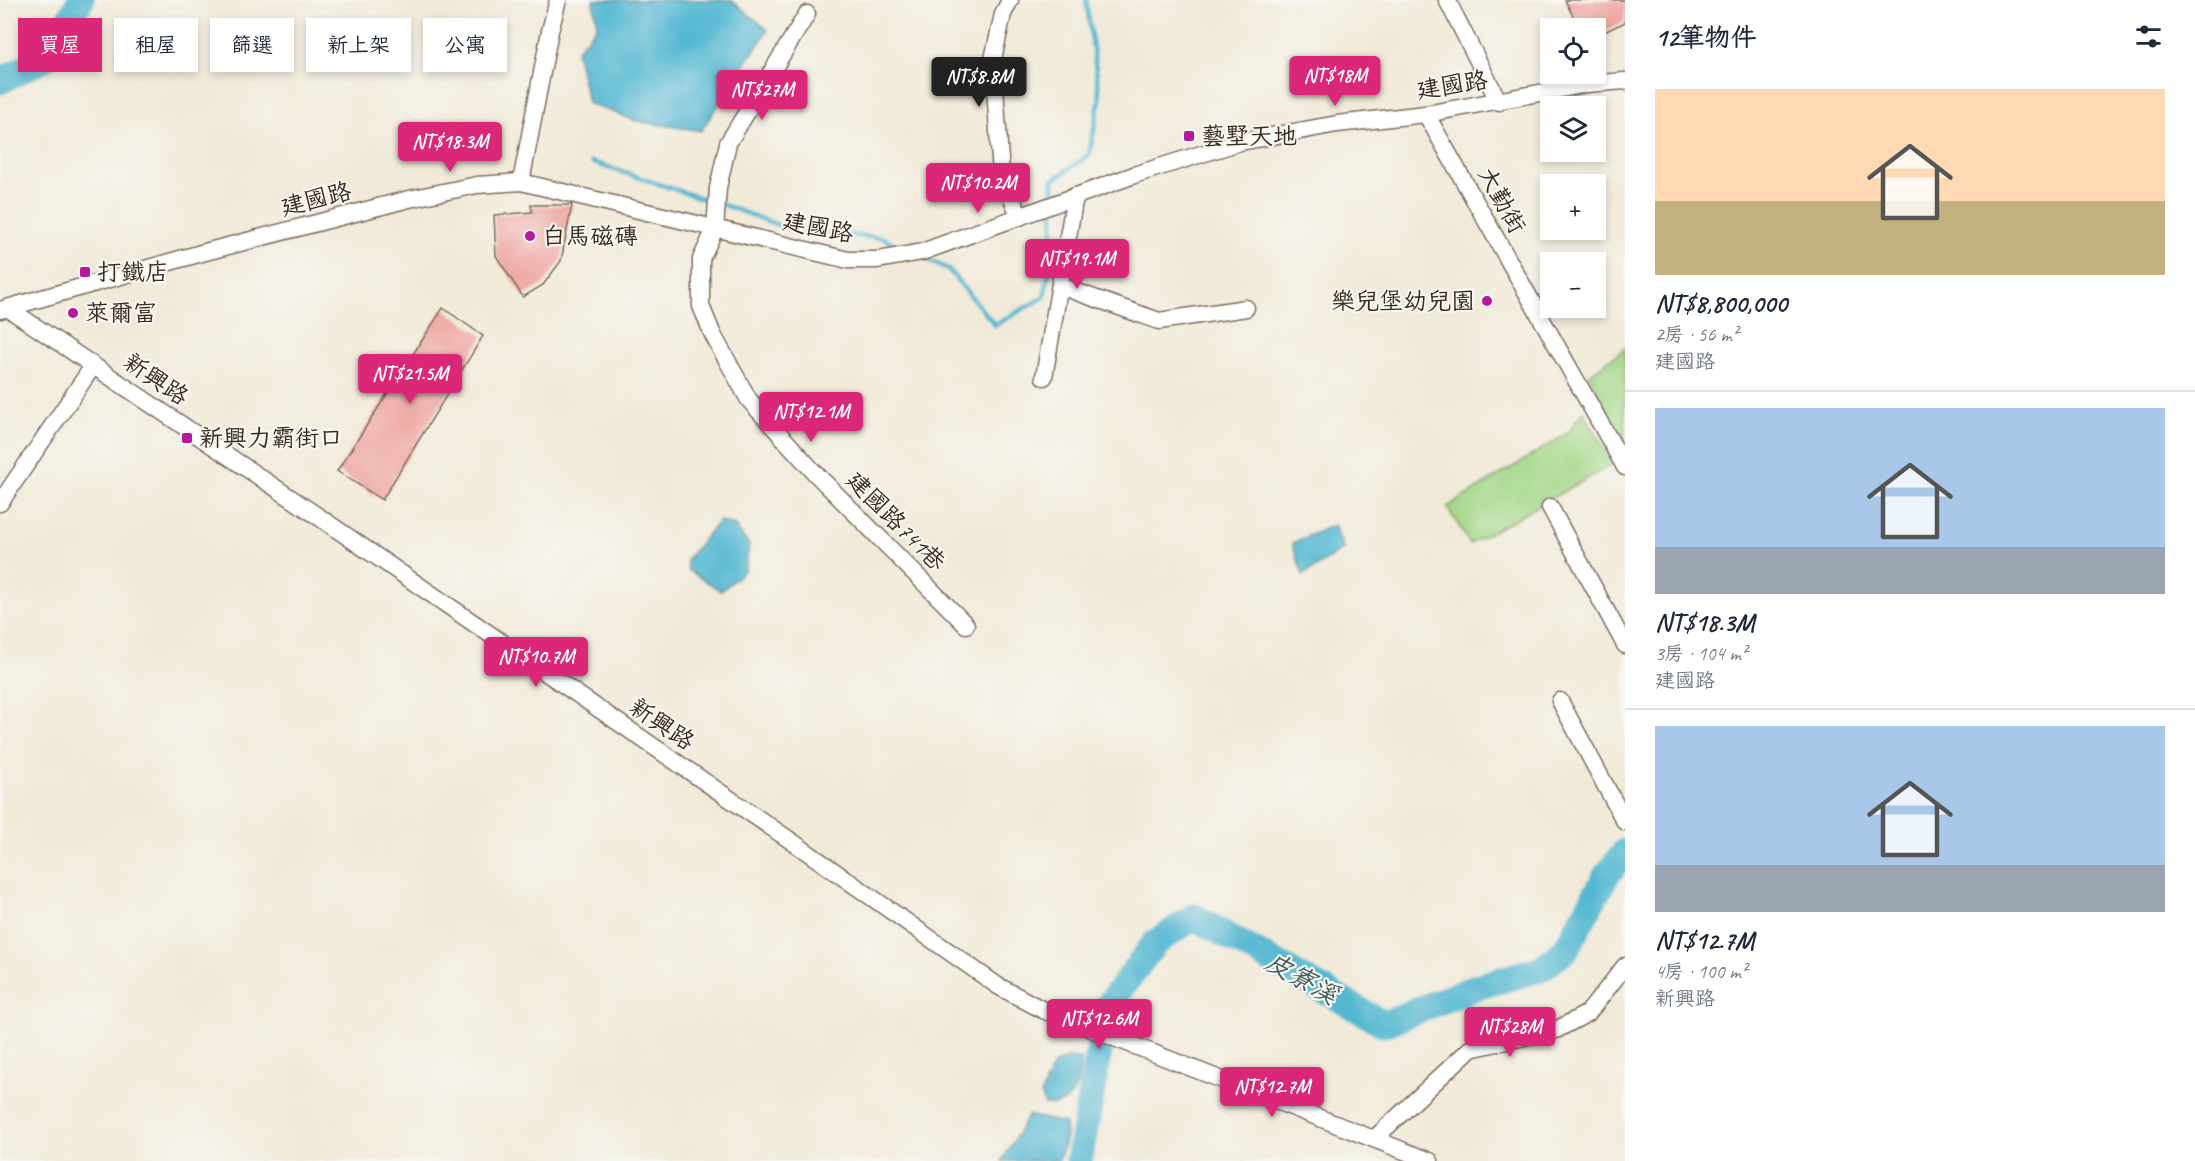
<!DOCTYPE html>
<html lang="zh-TW">
<head>
<meta charset="utf-8">
<style>
  body { margin:0; font-family:Caveat,"LXGW WenKai TC",sans-serif; background:#f6f6f7; color:#1f2937; height:100vh; display:flex; flex-direction:column; font-size:22px; white-space:nowrap }
  * { box-sizing:border-box; margin:0 }
  p { font-size:20px; color:#747a83 }
  .icon { flex:none; width:33px; height:33px; fill:none; stroke:currentColor; stroke-width:2; stroke-linecap:round; stroke-linejoin:round }
  .map { position:relative; flex:1; overflow:hidden }
  .details { display:flex; flex-direction:column; background:#fff; width:570px }
  .details>* { flex:none }
  .guide { position:absolute; left:18px; top:18px; width:570px; height:54px; display:flex; gap:12px }
  .tools { position:absolute; left:1540px; top:18px; display:grid; gap:12px }
  .tools a { display:grid; place-items:center; width:66px; height:66px; border-radius:0px; background:#fff; box-shadow:0 3px 9px #0003; font-size:30px }
  .price { position:absolute; translate:-50% -51px; padding:0 14px; border-radius:6px; background:#db2777; color:#fff; font-size:20px; line-height:39px; filter:drop-shadow(0 2px 3px #0008) }
  .price::after { content:''; position:absolute; left:50%; top:36px; width:18px; height:14px; margin-left:-9px; background:inherit; clip-path:polygon(0 0,100% 0,50% 100%) }
  .price.on { background:#222; color:#fff }
  ul { padding:0; list-style:none }
  li { display:grid; align-content:center; gap:12px; height:318px; padding:0 30px }
  li+li { border-top:2px solid #e0e1e3 }
  li span { display:grid; place-items:center; height:186px; border-radius:0px; color:#555 }
  li>.icon { margin-inline-start:auto }
  span .icon { width:108px; height:108px; fill:#fffc; stroke-width:1 }
  li b { font-size:26px }
  h2 { display:flex; justify-content:space-between; align-items:center; height:72px; padding:0 30px; font-size:26px }
  .tag { padding:0 21px; border-radius:0px; background:#fff; box-shadow:0 3px 9px #0003; font-size:21px; line-height:54px }
  .tag.on { background:#db2777; color:#fff }
  main { display:flex; flex:1; min-height:0 }
  .map>svg:first-child { display:block }
  .green { fill:#a3d787; stroke:#6f8052; stroke-width:1.5 }
  .water { fill:#52b7d1; stroke:#467078; stroke-width:1.5 }
  .lines { fill:none; stroke-linecap:round; stroke-linejoin:round }
  .stream { stroke:#52b7d1; stroke-width:4.5 }
  .river { stroke:#52b7d1; stroke-width:27 }
  .building { fill:#eea19b }
  .minor-casing { stroke:#7b6d5f; stroke-width:19 }
  .minor { stroke:#fff; stroke-width:16 }
  .poi-dot { fill:#b5179e; stroke:#f6f6f2; stroke-width:2 }
  .labels { text-anchor:middle; stroke-width:4.5; stroke-linejoin:round; paint-order:stroke }
  .street-label { font-size:24px; fill:#3b2a1e; stroke:#f6f6f2 }
  .poi-label { font-size:24px; fill:#3b2a1e; stroke:#f6f6f2; text-anchor:start }
  .water-label { font-size:26px; font-style:italic; fill:#435b5d; stroke:#f6f6f2 }
</style>
</head>
<body>
<main>
<div class="map">
<svg width="1625" height="1161" viewBox="0 0 1625 1161">
  <rect width="100%" height="100%" fill="#f6f6f2"/>
  <filter id="ink" filterUnits="userSpaceOnUse"><feTurbulence type="fractalNoise" baseFrequency=".0167" numOctaves="2"/><feDisplacementMap in="SourceGraphic" scale="12" xChannelSelector="R" yChannelSelector="G"/><feConvolveMatrix kernelMatrix="1 2 1 2 8 2 1 2 1" color-interpolation-filters="sRGB"/></filter>
  <filter id="wash" filterUnits="userSpaceOnUse"><feTurbulence type="fractalNoise" baseFrequency=".008" numOctaves="4" result="noise"/><feDisplacementMap in="SourceGraphic" scale="24" xChannelSelector="R" yChannelSelector="G"/><feGaussianBlur stdDeviation="1.35" result="paint"/><feColorMatrix in="noise" values="0 0 0 0 0 0 0 0 0 0 0 0 0 0 0 0 0 1.4 0 .05"/><feComposite in="paint" operator="in"/></filter>
  <g filter="url(#wash)">
    <rect width="100%" height="100%" fill="#f2ead8"/>
    <!-- green -->
    <g class="green">
      <polygon points="1625,348 1625,444 1589,375"/>
      <polygon points="1583,411 1613,464 1470,544 1447,507 1568,433"/>
    </g>
    <!-- water -->
    <g class="water">
      <polygon points="593,0 731,0 768,30 701,131 636,121 588,103 576,51 597,26"/>
      <polygon points="719,521 734,525 749,545 745,570 721,591 688,570 687,559"/>
      <polygon points="1334,525 1344,549 1303,575 1292,543"/>
      <path d="M1066,1058h15c-1,24 -7,51 -36,47l-4,-11 12,-29z"/>
      <polygon points="1028,1115 1065,1123 1066,1137 1059,1161 1002,1161"/>
    </g>
    <g class="lines">
      <!-- stream -->
      <g class="stream">
        <polyline points="592,162 713,202"/>
        <polyline points="1053,200 1053,180 1089,155 1100,98 1086,0"/>
        <polyline points="721,204 789,229 883,238 906,250"/>
        <polyline points="922,257 948,269 995,325 1044,297 1053,253 1053,209"/>
      </g>
      <!-- river -->
      <g class="river">
        <polyline points="0,81 45,58 81,0"/>
        <polyline points="1079,1161 1107,1007 1155,943 1194,917 1384,1024 1476,987 1540,969 1565,951 1606,876 1625,852"/>
      </g>
    </g>
    <g id="blocks">
      <!-- building -->
      <g class="building">
        <polygon points="1565,0 1625,0 1625,22 1596,36 1596,28 1579,28"/>
        <polygon points="531,205 572,205 561,261 543,285 523,297 496,256 494,215 532,212"/>
        <polygon points="443,308 483,336 382,500 337,471"/>
      </g>
    </g>
  </g>
  <g filter="url(#ink)">
    <use href="#blocks" fill-opacity="0" stroke="#7b6d5f" stroke-width="1.5"/>
    <g class="lines">
      <!-- minor casing -->
      <g class="minor-casing">
        <g id="minor">
          <polyline points="1010,0 1003,14 993,59 1001,174 1020,217"/>
          <polyline points="1447,0 1499,102"/>
          <polyline points="807,14 728,143 718,188 715,229 701,259 701,306 713,335 749,400 814,472 966,625"/>
          <polyline points="1426,114 1625,467"/>
          <polyline points="521,182 550,31 558,0"/>
          <polyline points="1060,286 1159,321 1246,308"/>
          <polyline points="9,309 319,517 797,845 998,986 1043,1010 1430,1161"/>
          <polyline points="0,310 205,252 409,199 477,185 521,182 848,260 878,260 922,252 1134,175 1240,142 1337,124 1426,114 1587,84 1625,81"/>
          <polyline points="1044,377 1075,196"/>
          <polyline points="0,503 93,366"/>
          <polyline points="1550,507 1625,645"/>
          <polyline points="1560,701 1625,822"/>
          <polyline points="1374,1139 1470,1049 1556,1030 1588,1013 1625,966"/>
        </g>
      </g>
      <!-- minor -->
      <use href="#minor" class="minor"/>
    </g>
  </g>
  <!-- markers -->
  <g class="poi-dot">
    <rect x="1183" y="130" width="12" height="12" rx="3"/>
    <circle cx="530" cy="236" r="6"/>
    <rect x="79" y="266" width="12" height="12" rx="3"/>
    <circle cx="1487" cy="301" r="6"/>
    <circle cx="73" cy="313" r="6"/>
    <rect x="181" y="432" width="12" height="12" rx="3"/>
  </g>
  <g class="labels">
    <!-- street labels -->
    <g class="street-label">
      <text transform="translate(1452 85) rotate(-9)" y="8">建國路</text>
      <text transform="translate(316 199) rotate(-14)" y="8">建國路</text>
      <text transform="translate(1502 200) rotate(61)" y="8">大勤街</text>
      <text transform="translate(818 227) rotate(11)" y="8">建國路</text>
      <text transform="translate(156 379) rotate(34)" y="8">新興路</text>
      <text transform="translate(896 521) rotate(45)" y="8">建國路741巷</text>
      <text transform="translate(662 724) rotate(34)" y="8">新興路</text>
    </g>
    <!-- poi labels -->
    <g class="poi-label">
      <text x="1201" y="144">藝墅天地</text>
      <text x="542" y="244">白馬磁磚</text>
      <text x="97" y="280">打鐵店</text>
      <text x="1475" y="309" text-anchor="end">樂兒堡幼兒園</text>
      <text x="85" y="321">萊爾富</text>
      <text x="199" y="446">新興力霸街口</text>
    </g>
    <!-- water labels -->
    <g class="water-label">
      <text transform="translate(1302 978) rotate(29)" y="9">皮寮溪</text>
    </g>
  </g>
</svg>
<div class="tools">
<a><svg class="icon" aria-label="locate" viewBox="0 0 24 24"><circle cx="12" cy="12" r="6"/><path d="M12 2v4M12 18v4M2 12h4M18 12h4"/></svg></a>
<a><svg class="icon" aria-label="layers" viewBox="0 0 24 24"><path d="M12 4l9 5-9 5-9-5zM3 14l9 5 9-5"/></svg></a>
<a>+</a>
<a>−</a>
</div>
<b class="price" style="left:1335px;top:107px">NT$18M</b>
<b class="price on" style="left:979px;top:108px">NT$8.8M</b>
<b class="price" style="left:762px;top:121px">NT$27M</b>
<b class="price" style="left:450px;top:173px">NT$18.3M</b>
<b class="price" style="left:978px;top:214px">NT$10.2M</b>
<b class="price" style="left:1077px;top:290px">NT$19.1M</b>
<b class="price" style="left:410px;top:405px">NT$21.5M</b>
<b class="price" style="left:811px;top:443px">NT$12.1M</b>
<b class="price" style="left:536px;top:688px">NT$10.7M</b>
<b class="price" style="left:1099px;top:1050px">NT$12.6M</b>
<b class="price" style="left:1510px;top:1058px">NT$28M</b>
<b class="price" style="left:1272px;top:1118px">NT$12.7M</b>
<div class="guide">
<a class="tag on">買屋</a>
<a class="tag">租屋</a>
<a class="tag">篩選</a>
<a class="tag">新上架</a>
<a class="tag">公寓</a>
</div>
</div>
<section class="details">
<h2>12筆物件<svg class="icon" aria-label="filters" viewBox="0 0 24 24"><path d="M4 7h16M4 17h16"/><circle cx="9" cy="7" r="2"/><circle cx="15" cy="17" r="2"/></svg></h2>
<ul>
<li><span style="background:linear-gradient(#ffd9b3 60%,#c2b280 0)"><svg class="icon" aria-label="home" viewBox="0 0 24 24"><path d="M3 11l9-7 9 7M6 9v11h12V9"/></svg></span><div><b>NT$8,800,000</b><p>2房 · 56 m²</p><p>建國路</p></div></li>
<li><span style="background:linear-gradient(#a9c7e8 75%,#9aa5b1 0)"><svg class="icon" aria-label="home" viewBox="0 0 24 24"><path d="M3 11l9-7 9 7M6 9v11h12V9"/></svg></span><div><b>NT$18.3M</b><p>3房 · 104 m²</p><p>建國路</p></div></li>
<li><span style="background:linear-gradient(#a9c7e8 75%,#9aa5b1 0)"><svg class="icon" aria-label="home" viewBox="0 0 24 24"><path d="M3 11l9-7 9 7M6 9v11h12V9"/></svg></span><div><b>NT$12.7M</b><p>4房 · 100 m²</p><p>新興路</p></div></li>
</ul>
</section>
</main>
</body>
</html>
